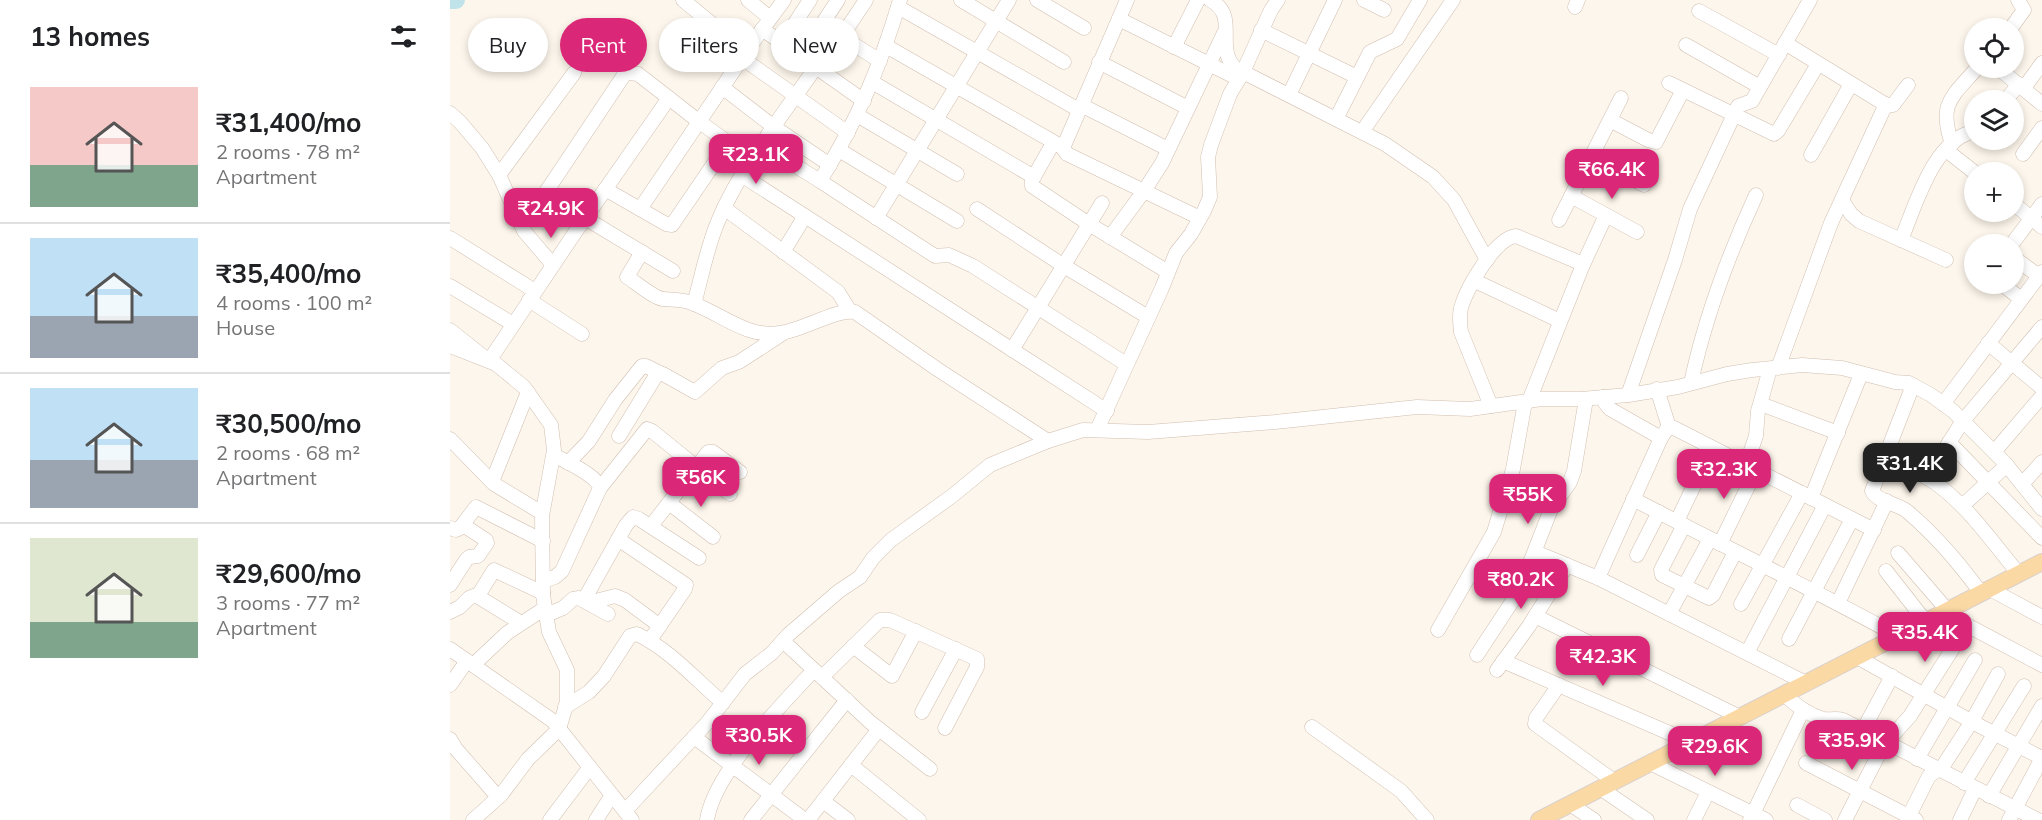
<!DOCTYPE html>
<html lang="en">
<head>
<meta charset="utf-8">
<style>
  body { margin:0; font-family:Mulish,sans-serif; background:#f6f6f6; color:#202124; height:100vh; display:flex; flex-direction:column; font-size:22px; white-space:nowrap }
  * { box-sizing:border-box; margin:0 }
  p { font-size:20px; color:#757577 }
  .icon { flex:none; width:33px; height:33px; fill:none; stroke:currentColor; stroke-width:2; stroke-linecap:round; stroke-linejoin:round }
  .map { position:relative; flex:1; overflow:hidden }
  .drawer { display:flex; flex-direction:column; background:#fff; width:450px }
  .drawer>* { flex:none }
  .top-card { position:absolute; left:18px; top:18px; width:570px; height:54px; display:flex; gap:12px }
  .tools { position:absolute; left:1514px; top:18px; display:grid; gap:12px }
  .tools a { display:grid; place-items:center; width:60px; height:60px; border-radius:50%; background:#fff; box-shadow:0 3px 9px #0003; font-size:30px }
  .price { position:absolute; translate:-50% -51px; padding:0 14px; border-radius:12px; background:#db2777; color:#fff; font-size:20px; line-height:39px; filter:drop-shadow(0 2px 3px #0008) }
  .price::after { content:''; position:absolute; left:50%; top:36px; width:18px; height:14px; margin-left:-9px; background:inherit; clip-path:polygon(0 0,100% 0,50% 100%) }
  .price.current { background:#222; color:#fff }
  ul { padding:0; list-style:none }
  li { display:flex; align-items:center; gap:18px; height:150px; padding:0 30px }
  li+li { border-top:2px solid #e0e0e0 }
  li span { display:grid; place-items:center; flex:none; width:168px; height:120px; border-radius:0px; color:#555 }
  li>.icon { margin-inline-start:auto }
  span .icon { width:72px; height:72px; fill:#fffc; stroke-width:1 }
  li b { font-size:26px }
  h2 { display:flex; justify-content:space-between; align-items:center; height:72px; padding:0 30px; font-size:26px }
  .chip { padding:0 21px; border-radius:27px; background:#fff; box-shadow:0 3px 9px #0003; font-size:21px; line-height:54px }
  .chip.current { background:#db2777; color:#fff }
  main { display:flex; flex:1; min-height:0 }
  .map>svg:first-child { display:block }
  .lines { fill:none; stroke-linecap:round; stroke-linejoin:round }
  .river { stroke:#bfe3e8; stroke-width:18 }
  .minor-casing { stroke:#d1beb0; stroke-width:15 }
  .major-casing { stroke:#dad1cd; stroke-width:18 }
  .minor { stroke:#fff; stroke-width:14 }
  .major { stroke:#fbd9a5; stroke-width:16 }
</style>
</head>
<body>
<main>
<section class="drawer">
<h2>13 homes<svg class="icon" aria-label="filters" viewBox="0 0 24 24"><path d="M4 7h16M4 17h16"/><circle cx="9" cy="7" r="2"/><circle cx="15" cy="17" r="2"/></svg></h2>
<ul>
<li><span style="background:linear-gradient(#f6c9c9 65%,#7fa58c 0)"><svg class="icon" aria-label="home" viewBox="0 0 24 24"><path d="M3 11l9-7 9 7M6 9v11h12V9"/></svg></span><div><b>₹31,400/mo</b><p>2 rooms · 78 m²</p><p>Apartment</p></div></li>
<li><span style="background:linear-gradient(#bfe0f5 65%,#9aa5b1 0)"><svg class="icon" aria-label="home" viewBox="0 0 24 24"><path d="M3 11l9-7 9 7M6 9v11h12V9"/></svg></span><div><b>₹35,400/mo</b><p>4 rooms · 100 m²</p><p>House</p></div></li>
<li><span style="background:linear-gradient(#bfe0f5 60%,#9aa5b1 0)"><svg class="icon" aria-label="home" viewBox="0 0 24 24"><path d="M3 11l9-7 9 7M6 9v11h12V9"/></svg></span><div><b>₹30,500/mo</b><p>2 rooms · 68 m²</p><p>Apartment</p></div></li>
<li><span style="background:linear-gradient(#dfe7d0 70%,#7fa58c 0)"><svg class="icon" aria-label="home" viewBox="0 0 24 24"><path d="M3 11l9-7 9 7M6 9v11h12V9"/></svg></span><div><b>₹29,600/mo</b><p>3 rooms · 77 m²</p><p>Apartment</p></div></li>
</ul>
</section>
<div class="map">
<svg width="1592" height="820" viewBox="0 0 1592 820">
  <rect width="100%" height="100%" fill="#fdf6ec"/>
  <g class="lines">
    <!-- river -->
    <polyline class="river" points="0,0 6,0"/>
    <!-- minor casing -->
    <g class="minor-casing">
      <g id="minor">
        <polyline points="233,0 296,52"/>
        <polyline points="298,0 320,18"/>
        <path d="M450,0c-20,68 -43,121 -80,181l115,75 14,-1 24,11 153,98"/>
        <polyline points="511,0 614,62"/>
        <polyline points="587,0 634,28"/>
        <polyline points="677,0 613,148 617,154 750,218"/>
        <path d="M760,0c30,16 4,46 25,68l150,76 48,33 21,23 33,60"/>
        <polyline points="914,0 934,10"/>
        <polyline points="448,7 629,110"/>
        <polyline points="1125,7 1128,0"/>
        <polyline points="1249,11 1329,55"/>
        <polyline points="669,19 789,79"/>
        <polyline points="1561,28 1574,10 1568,0"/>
        <polyline points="312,29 414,101"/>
        <polyline points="811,30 907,77"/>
        <polyline points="392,37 430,61"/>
        <polyline points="332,43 360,0"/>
        <polyline points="1335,43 1438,106 1443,105 1458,85"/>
        <polyline points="1236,45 1310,87"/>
        <polyline points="436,46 609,145"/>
        <polyline points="724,47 748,0"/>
        <polyline points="351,56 388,0"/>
        <polyline points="292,58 398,133"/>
        <polyline points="649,62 738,108"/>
        <polyline points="1548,68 1592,104"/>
        <polyline points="370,69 416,0"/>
        <polyline points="422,82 584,177"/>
        <polyline points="1219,83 1324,134 1328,131 1368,64"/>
        <polyline points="272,87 324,127 380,165"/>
        <polyline points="1574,88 1592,63"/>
        <polyline points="839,95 885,0"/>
        <polyline points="1556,100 1569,84"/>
        <polyline points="631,105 718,149"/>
        <polyline points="0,113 10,122 32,148 49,175 74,231 103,265"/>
        <polyline points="407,115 507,174"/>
        <polyline points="886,119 920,52 947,39 970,0"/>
        <polyline points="1160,120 1198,140 1206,142 1233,90"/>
        <polyline points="912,132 1003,0"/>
        <path d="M1502,144c-14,-41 0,-47 25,-76"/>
        <polyline points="613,148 609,145 602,145 582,180 582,186 639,224 718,272"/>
        <polyline points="389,150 507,221"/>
        <polyline points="1496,150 1524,172"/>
        <polyline points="1573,154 1592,128"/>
        <polyline points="1361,155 1401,84"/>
        <polyline points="1140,158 1194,185"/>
        <polyline points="338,161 370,181"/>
        <polyline points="49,175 124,73"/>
        <polyline points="293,176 657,411"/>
        <polyline points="155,189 216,224 222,225 278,143"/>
        <polyline points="96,192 174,75 179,73 188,74 247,120 302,160"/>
        <polyline points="1121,196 1187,232"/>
        <polyline points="1392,200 1401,214 1409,221 1496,260"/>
        <polyline points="1563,203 1592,227"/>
        <polyline points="274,208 388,292 400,311"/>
        <polyline points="190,209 303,42 334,0"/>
        <polyline points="527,209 614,266 698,317"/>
        <polyline points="135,218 223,271"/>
        <polyline points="426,218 559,0"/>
        <polyline points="1109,220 1171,98"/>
        <polyline points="660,237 694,191 712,163 774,33"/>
        <polyline points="0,238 85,291"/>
        <path d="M1451,240c15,-35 31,-98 73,-109"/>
        <polyline points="1562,244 1592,204"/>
        <path d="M192,252l-15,25c8,5 27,21 36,22 10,1 21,0 31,5 29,11 53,34 86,29 24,-3 55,-24 75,-21l82,57 111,72"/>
        <polyline points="333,252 355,216"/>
        <polyline points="1563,257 1589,276"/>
        <polyline points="1025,281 1110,321"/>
        <polyline points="1552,284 1571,299"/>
        <polyline points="0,286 63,324"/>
        <polyline points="79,300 132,334"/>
        <path d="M244,304c8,-28 13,-58 25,-85 22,-52 65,-106 97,-152"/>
        <polyline points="0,330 39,361 124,234 219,98"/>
        <polyline points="1538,343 1592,388"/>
        <polyline points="0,346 46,364 74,387 101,425 104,450 92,516 93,595 99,632 117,670 117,702 109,729 78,759 51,795 23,820"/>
        <polyline points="562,350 652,203"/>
        <polyline points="1328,368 1381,223 1436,104"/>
        <path d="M1241,383c14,-66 37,-127 65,-188"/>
        <path d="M1463,385l-41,106c6,12 26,12 36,21 28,24 52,52 73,81"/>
        <polyline points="1207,389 1219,427"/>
        <polyline points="1178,395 1225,260 1240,209 1288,106 1302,101 1360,0"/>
        <polyline points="1153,397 1155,403 1160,409 1211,438"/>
        <polyline points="1079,401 1132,267 1156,215"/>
        <polyline points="1311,404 1388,433"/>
        <polyline points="1493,404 1592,272"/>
        <path d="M1041,406l-30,-74c-1,-8 -2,-16 0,-24 5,-19 34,-70 55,-72l67,28"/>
        <polyline points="647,430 712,288 726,253 741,234 754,211 760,197 758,157 761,145 780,94 793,72 821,10 828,0"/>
        <polyline points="169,436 207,374 213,374 245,392 272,368 289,362 332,334"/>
        <polyline points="0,439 44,484 92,513"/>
        <polyline points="1499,442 1592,538"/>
        <polyline points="1544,452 1592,396"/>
        <path d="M1434,459c15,6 33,12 47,21 35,23 61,62 88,94"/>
        <polyline points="118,463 139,441 165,400 192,366 196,366 210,373"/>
        <polyline points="1296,465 1306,436 1308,411 1320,369"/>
        <polyline points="1477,478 1512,422 1592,327"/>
        <polyline points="42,482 78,392"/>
        <polyline points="1572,484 1592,462"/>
        <polyline points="150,488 197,429 202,431 280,494"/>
        <polyline points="1361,498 1411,374"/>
        <path d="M1183,499c88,46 178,89 265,137"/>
        <polyline points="219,503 263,537"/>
        <polyline points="1512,506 1557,465"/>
        <polyline points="1227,521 1262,448"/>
        <polyline points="1234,525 1211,570 1212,575 1259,598 1263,595 1285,552"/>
        <polyline points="201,526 258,452 263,452 290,472"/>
        <polyline points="0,528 6,530 10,528 26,507 93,541"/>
        <polyline points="168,539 236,585 235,589 200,640"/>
        <polyline points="1270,544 1306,470"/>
        <polyline points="1085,552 1148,578 1356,683"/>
        <polyline points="1448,553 1498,611"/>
        <polyline points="1187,555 1209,512"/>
        <polyline points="1436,571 1476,622"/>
        <polyline points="1148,578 1211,438 1218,427 1224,428 1424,530"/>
        <path d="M93,581l12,-4 7,-6 38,-83c-3,-13 -34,-26 -46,-33"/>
        <polyline points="0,585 16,560 19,557 28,556 37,543 36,540 13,525"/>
        <polyline points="1540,589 1592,617"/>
        <polyline points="27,596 71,623"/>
        <polyline points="134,600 176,525 183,517 189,519 249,558"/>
        <polyline points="138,603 165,596 175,600 210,626"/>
        <polyline points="1388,603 1437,501"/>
        <polyline points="1291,604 1352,493"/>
        <polyline points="0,612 10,607 19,598 29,594 44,570 93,593"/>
        <polyline points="1494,613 1592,665"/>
        <polyline points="1219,614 1260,539"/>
        <polyline points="96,615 113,608 123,599 129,598 158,614"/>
        <polyline points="1085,616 1290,717"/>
        <polyline points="988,630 1044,532 1063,469 1075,402"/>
        <polyline points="1339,639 1402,519"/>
        <polyline points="333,641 420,722 480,769"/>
        <polyline points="403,646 442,676 466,631"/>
        <polyline points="0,649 103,721 182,820"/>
        <polyline points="1297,653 1375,505"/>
        <polyline points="1027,655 1069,591 1101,509 1120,482 1124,471 1136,399"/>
        <polyline points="1407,657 1526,724 1592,758"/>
        <polyline points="1053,661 1240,742"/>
        <polyline points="23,665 57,633 95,608"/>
        <polyline points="1047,670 1079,626 1117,565"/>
        <polyline points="372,677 430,620 440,620 527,659 527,667 495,728"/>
        <polyline points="0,685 17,661"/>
        <polyline points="1109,685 1086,718 1085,724 1164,781"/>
        <path d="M1334,694c11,11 23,20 39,25 7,1 13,-1 20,1l195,100"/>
        <path d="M115,707l24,-15 15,-16 26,-40 7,-2c33,16 58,45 86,69"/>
        <polyline points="472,712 506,649"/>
        <polyline points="862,727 951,791 977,820"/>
        <polyline points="1413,730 1442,676"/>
        <polyline points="244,737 355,820"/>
        <polyline points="0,739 6,749 48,797"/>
        <polyline points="1467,759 1525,660"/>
        <polyline points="1200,763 1316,820"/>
        <polyline points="1356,763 1466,820"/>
        <polyline points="401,765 469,820"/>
        <polyline points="1514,783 1574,686"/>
        <polyline points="1150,788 1197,820"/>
        <polyline points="1539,796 1592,706"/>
        <polyline points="373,801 398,820"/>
        <polyline points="1120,804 1144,820"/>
        <polyline points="1347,805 1375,820"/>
        <polyline points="175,811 257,723 295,674 322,653 338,635 389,591 410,577 423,558 441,540 502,496 540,465 598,441 633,430 698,432 825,422 967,407 1020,409 1092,399 1131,399 1178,395 1228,387 1277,374 1302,370 1352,365 1392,368 1445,382 1459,383 1481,395 1503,411 1555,463 1592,509"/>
        <polyline points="100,820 140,767"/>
        <polyline points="146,820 162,795"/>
        <path d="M257,820c7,-47 74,-115 107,-150"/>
        <polyline points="301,820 397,700"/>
        <polyline points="358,820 429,729"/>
        <polyline points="1244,820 1258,792"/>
        <polyline points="1300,820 1353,710"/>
        <polyline points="1395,820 1433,746 1460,716 1503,648"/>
        <polyline points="1457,820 1479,776 1493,766 1522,721 1548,674"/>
        <polyline points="1510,820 1525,789"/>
        <polyline points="1559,820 1592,758"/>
      </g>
    </g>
    <!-- major casing -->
    <g class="major-casing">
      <polyline id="major" points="1089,820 1592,562"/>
    </g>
    <!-- minor -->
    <use href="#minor" class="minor"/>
    <!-- major -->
    <use href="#major" class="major"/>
  </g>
</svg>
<div class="tools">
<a><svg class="icon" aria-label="locate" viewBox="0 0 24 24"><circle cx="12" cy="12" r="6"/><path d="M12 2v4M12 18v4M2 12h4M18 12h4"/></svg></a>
<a><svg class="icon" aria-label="layers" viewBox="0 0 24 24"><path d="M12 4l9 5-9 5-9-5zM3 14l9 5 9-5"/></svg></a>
<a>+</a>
<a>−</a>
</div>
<b class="price" style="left:306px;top:185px">₹23.1K</b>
<b class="price" style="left:1162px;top:200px">₹66.4K</b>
<b class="price" style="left:101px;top:239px">₹24.9K</b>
<b class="price current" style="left:1460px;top:494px">₹31.4K</b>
<b class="price" style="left:1274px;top:500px">₹32.3K</b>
<b class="price" style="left:251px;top:508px">₹56K</b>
<b class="price" style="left:1078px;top:525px">₹55K</b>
<b class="price" style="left:1071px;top:610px">₹80.2K</b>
<b class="price" style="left:1475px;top:663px">₹35.4K</b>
<b class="price" style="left:1153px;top:687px">₹42.3K</b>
<b class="price" style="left:309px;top:766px">₹30.5K</b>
<b class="price" style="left:1402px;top:771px">₹35.9K</b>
<b class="price" style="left:1265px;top:777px">₹29.6K</b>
<div class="top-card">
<a class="chip">Buy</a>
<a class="chip current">Rent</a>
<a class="chip">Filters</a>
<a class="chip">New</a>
</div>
</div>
</main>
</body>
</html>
